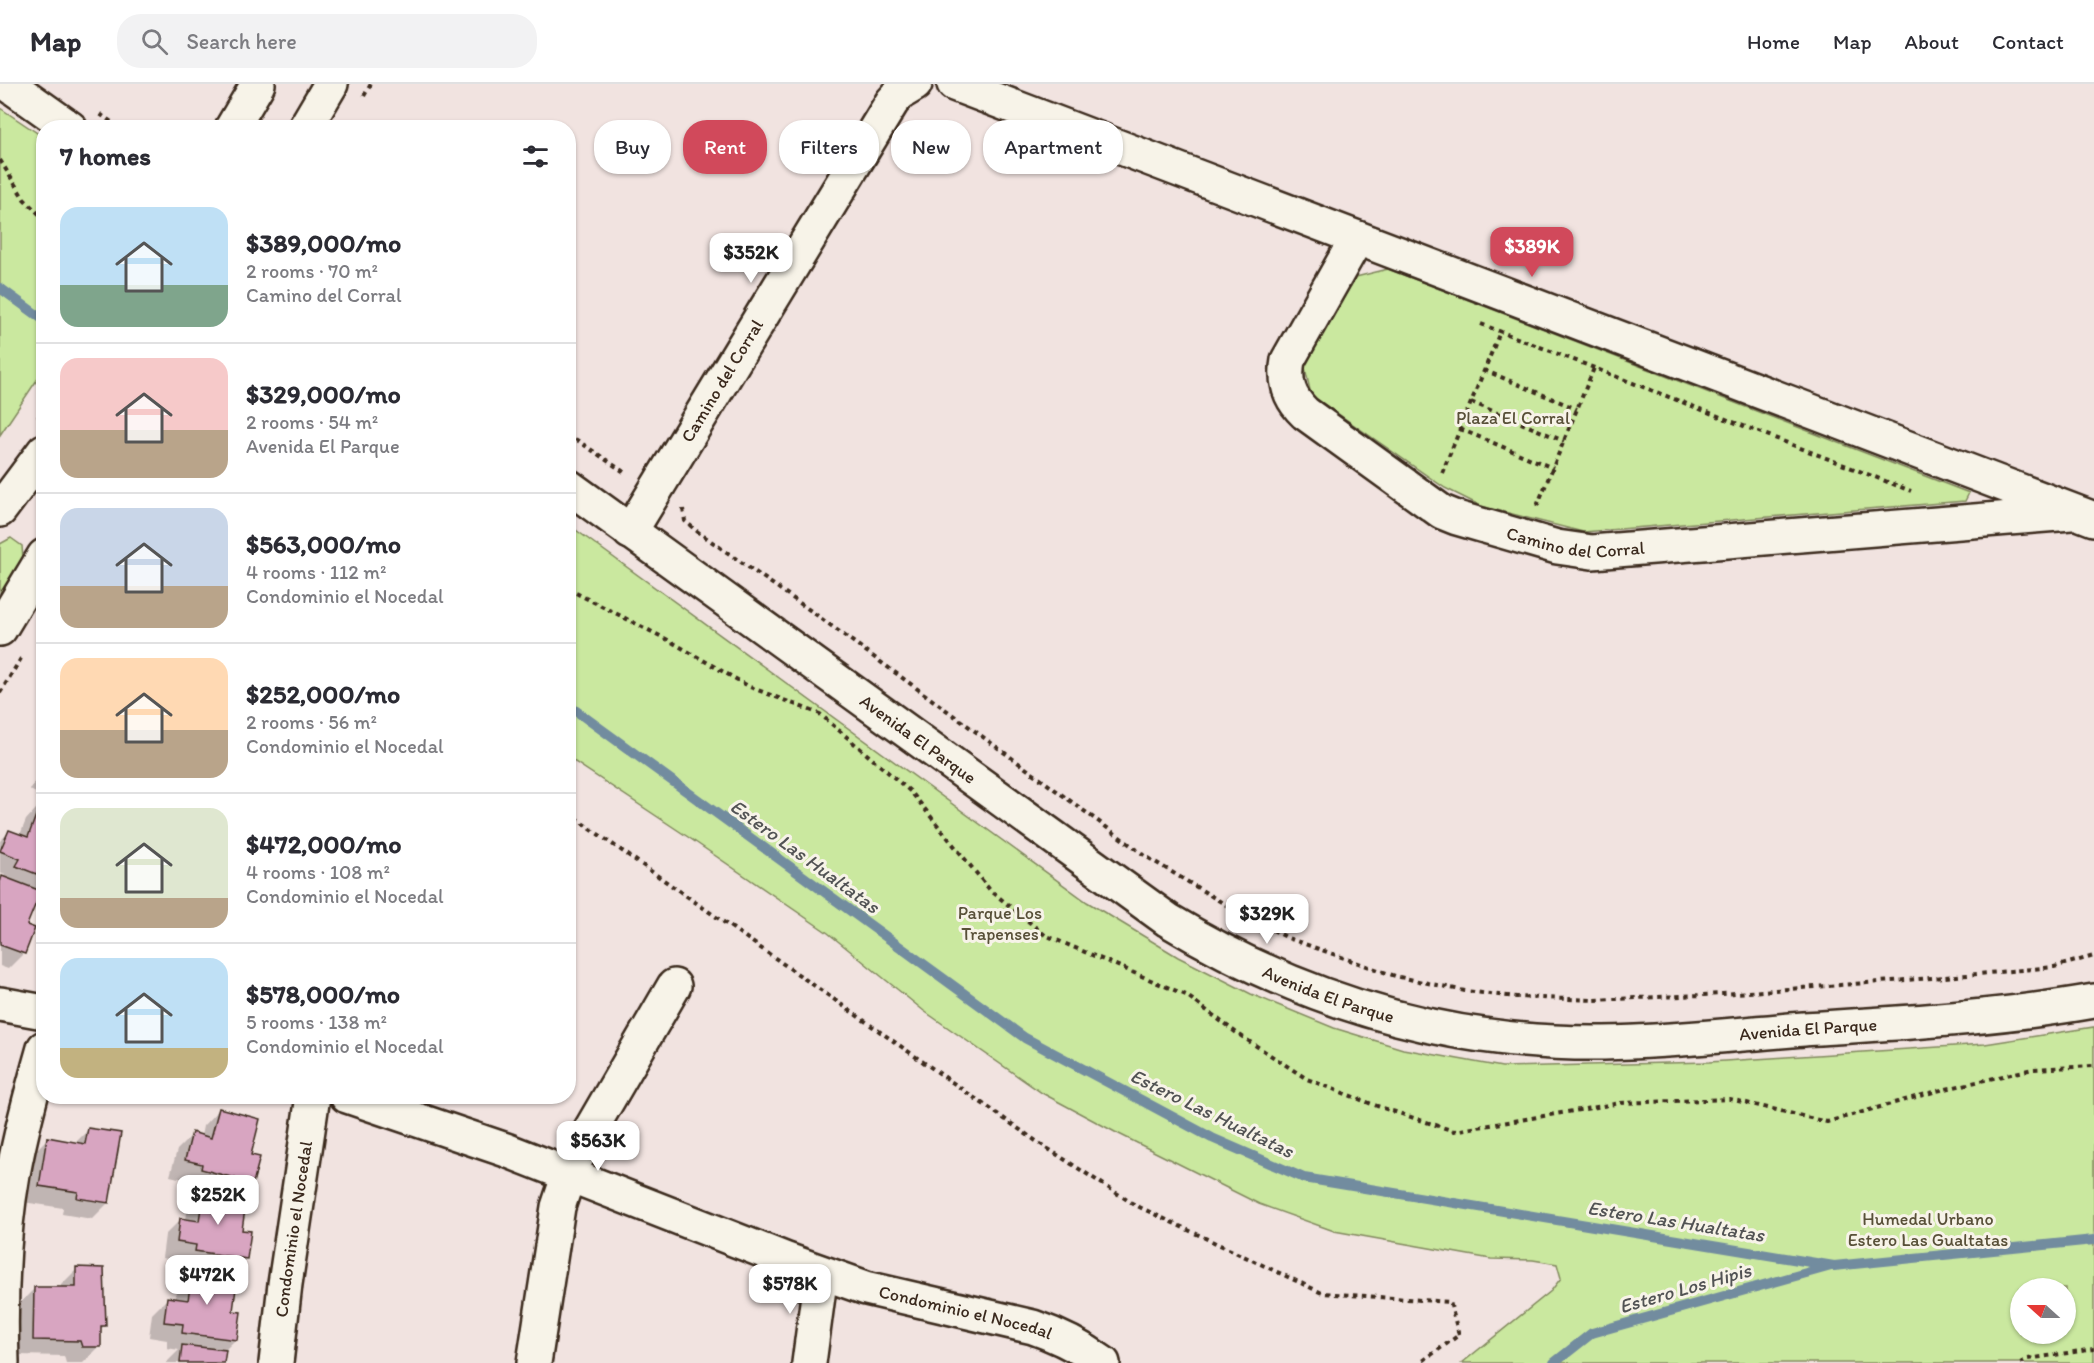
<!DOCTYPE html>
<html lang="en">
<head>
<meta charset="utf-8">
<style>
  body { margin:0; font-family:Itim,sans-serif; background:#f2f2f3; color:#2b2b33; height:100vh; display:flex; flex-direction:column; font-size:22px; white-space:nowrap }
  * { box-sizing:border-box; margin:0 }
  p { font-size:20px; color:#7c7c81 }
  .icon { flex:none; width:33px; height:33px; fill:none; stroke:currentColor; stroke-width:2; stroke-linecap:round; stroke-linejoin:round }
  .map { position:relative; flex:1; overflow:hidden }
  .panel { position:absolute; left:36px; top:36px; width:540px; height:984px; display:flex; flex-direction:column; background:#fff; border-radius:24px; box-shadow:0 2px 4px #0004 }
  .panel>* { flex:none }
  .guide { position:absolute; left:594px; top:36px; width:570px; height:54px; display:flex; gap:12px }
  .needle { width:39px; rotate:291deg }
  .tools { position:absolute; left:2010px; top:1194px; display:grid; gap:12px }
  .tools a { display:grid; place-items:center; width:66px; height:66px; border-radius:50%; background:#fff; box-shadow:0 2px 4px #0004; font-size:30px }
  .price { position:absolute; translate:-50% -51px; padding:0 14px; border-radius:12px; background:#fff; color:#222; font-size:20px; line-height:39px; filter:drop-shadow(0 2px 3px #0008) }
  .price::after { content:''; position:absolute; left:50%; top:36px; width:18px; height:14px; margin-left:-9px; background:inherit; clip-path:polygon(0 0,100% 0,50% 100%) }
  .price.selected { background:#d1495b; color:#fff }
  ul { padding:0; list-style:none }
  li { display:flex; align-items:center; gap:18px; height:150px; padding:0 24px }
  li+li { border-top:2px solid #e1e1e2 }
  li span { display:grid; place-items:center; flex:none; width:168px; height:120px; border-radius:18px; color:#555 }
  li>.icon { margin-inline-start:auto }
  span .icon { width:72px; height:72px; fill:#fffc; stroke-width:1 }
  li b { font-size:26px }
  h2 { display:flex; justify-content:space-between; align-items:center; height:72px; padding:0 24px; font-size:26px }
  .pill { padding:0 21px; border-radius:24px; background:#fff; box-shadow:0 2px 4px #0004; font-size:21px; line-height:54px }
  .pill.selected { background:#d1495b; color:#fff }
  header { display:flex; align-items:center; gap:36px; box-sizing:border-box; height:84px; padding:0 30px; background:#fff; border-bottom:2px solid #e1e1e2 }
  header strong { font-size:28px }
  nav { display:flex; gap:33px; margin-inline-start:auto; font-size:21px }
  .search { width:420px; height:54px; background:#f2f2f3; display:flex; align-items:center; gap:15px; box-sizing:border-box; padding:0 21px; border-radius:24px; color:#7c7c81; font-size:22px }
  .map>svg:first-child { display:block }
  .green { fill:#cae89f; stroke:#82895e; stroke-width:1.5; fill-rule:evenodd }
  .shadow { fill:#0003 }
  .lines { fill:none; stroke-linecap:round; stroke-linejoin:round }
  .stream { stroke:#728c9f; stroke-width:10 }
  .building { fill:#d8a5c1; stroke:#3b2a1e; stroke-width:1.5 }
  .street-casing { stroke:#3b2a1e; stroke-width:38 }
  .secondary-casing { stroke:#3b2a1e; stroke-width:38 }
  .path { stroke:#3b2a1e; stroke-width:4; stroke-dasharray:4.5 4.5; stroke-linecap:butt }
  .street { stroke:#f7f3e8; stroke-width:33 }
  .secondary { stroke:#f7f3e8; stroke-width:33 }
  .labels { text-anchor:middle; stroke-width:6; stroke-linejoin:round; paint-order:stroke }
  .street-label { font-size:18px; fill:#3b2a1e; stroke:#f7f3e8 }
  .park-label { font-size:18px; fill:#585038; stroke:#f7f3e8 }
  .water-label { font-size:20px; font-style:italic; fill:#525354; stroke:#f7f3e8 }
</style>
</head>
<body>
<header>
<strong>Map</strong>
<div class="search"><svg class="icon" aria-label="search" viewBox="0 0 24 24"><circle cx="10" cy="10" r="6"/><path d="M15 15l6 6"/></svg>Search here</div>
<nav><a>Home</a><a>Map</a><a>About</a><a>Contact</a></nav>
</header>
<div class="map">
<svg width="2094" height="1279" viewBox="0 0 2094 1279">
  <rect width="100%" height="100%" fill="#f1e3e0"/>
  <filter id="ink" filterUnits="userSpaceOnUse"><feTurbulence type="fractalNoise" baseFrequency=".0167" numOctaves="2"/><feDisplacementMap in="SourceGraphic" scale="12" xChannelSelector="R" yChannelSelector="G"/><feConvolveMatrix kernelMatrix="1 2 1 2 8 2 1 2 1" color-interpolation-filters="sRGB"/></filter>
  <g filter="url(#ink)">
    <!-- green -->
    <g class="green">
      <polygon points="0,24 43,53 43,287 0,351"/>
      <polygon points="1388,185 1969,409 1965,417 1583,448 1481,422 1445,404 1311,311 1304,279 1356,193"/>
      <path d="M569,441l518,377 91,55 73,37 83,34 69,21 99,18 207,-5 276,-18 109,-17v336h-632l89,-72 10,-13 -4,-14 -24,-4 -42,-1 -157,-28 -75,-27 -144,-72 -73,-39 -118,-82 -96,-78 -140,-96 -119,-79zM2020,1204h46v46h-46z"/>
      <polygon points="11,454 22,462 23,475 0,512 0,460"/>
    </g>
    <!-- shadow -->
    <g class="shadow">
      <polygon points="44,682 44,713 30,706"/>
      <polygon points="44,716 44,815 37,813 25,842 24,869 8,885 0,882 0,796 5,791 0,789 0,757 10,747 20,751 26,736"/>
      <polygon points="219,1025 249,1072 252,1098 239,1111 240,1147 246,1175 231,1190 231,1228 235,1256 224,1267 223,1279 166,1279 179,1266 167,1264 167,1256 149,1253 152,1230 168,1214 175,1215 177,1200 193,1185 180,1183 181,1177 162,1174 165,1151 181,1135 186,1136 188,1122 204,1106 186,1101 187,1096 170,1092 177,1066 193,1050 201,1052 203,1042"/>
      <polygon points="89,1045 108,1119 92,1135 62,1130 63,1124 23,1118 31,1071 47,1055 75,1059"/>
      <polygon points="77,1185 104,1242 99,1247 99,1263 83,1279 66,1279 64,1272 18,1271 19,1220 35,1204 61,1204 61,1201"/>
    </g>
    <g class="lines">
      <!-- stream -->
      <g class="stream">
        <polyline points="0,204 44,236"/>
        <polyline points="568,621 1025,954 1212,1054 1304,1094 1834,1182 2094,1156"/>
        <polyline points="1554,1279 1592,1249 1831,1182"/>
      </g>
    </g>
    <!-- building -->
    <g class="building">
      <polygon points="41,718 44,719 44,793 16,782 20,775 0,767 9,746 28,753"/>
      <polygon points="2,792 41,807 27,841 35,844 25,870 0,861 0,798"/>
      <polygon points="219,1024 260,1035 251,1071 260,1073 253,1099 201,1085 202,1080 185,1076 192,1048 211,1054"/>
      <polygon points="88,1044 121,1049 109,1119 77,1114 78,1108 39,1102 47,1053 85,1060"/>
      <polygon points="204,1104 247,1111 242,1146 251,1147 247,1175 195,1167 196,1161 177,1158 180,1134 199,1137"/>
      <polygon points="76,1183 104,1184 106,1242 101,1242 101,1263 82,1263 80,1257 33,1256 34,1203 76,1203"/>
      <polygon points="193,1183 238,1189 233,1227 241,1228 237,1256 182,1249 183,1240 164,1238 167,1213 188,1216"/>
      <polygon points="182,1261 226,1266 224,1279 180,1279"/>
    </g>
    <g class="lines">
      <!-- street casing -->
      <g class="street-casing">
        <g id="street">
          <polyline points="8,0 70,44"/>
          <polyline points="954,0 2094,435"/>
          <path id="s1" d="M1357,154l-69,122c-4,22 1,38 17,53l137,99 15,6 100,29 35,5 479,-39"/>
          <path id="s2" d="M568,402l600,434c134,81 279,125 436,123 66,-1 134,-9 200,-14 97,-6 194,-11 290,-28"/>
          <path id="s3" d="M630,448l262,-430 8,-9 15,-9"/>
          <polyline points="0,920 44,928"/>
          <path id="s4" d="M347,1012l159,54 281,110 79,28 167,39c26,9 48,20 70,36"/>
          <path d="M2,1279c-2,-63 0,-127 11,-189 8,-43 19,-84 31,-126"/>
          <path id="s5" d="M276,1279l9,-79 28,-188"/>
          <polyline points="534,1279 558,1123 569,1090 588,1050 674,902"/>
          <polyline points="809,1279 821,1189"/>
        </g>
      </g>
      <!-- secondary casing -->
      <g class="secondary-casing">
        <g id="secondary">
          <polyline points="232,44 258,0"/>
          <polyline points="305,44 331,0"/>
          <polyline points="0,426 44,367"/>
          <polyline points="0,545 44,472"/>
        </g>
      </g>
      <!-- path -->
      <g class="path">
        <polyline points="364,12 371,0"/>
        <polyline points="100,30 120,44"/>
        <polyline points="0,76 24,115 44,135"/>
        <polyline points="1481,240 1911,407"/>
        <polyline points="1484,286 1577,325"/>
        <polyline points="1471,318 1564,357"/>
        <polyline points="38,334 44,324"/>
        <polyline points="1460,345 1553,384"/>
        <polyline points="568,350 627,390"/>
        <polyline points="1442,389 1500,248"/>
        <polyline points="1537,422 1594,284"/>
        <polyline points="683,425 685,437 698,448 811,527 1147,773 1231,824 1288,854 1395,892 1465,907 1516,913 1594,916 1723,910 1945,893 2054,883 2094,872"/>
        <polyline points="568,505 668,556 750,603 820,630 911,708 990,806 1045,851 1186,911 1238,950 1307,995 1377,1022 1454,1047 1621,1019 1730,1015 1827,1038 1937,1007 2033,985 2094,982"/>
        <polyline points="0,609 23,571"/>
        <polyline points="568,729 1036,1057 1135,1121 1322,1209 1450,1218 1459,1251 1420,1279"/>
        <polyline points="2020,1279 2028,1275 2094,1265"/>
      </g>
      <!-- street -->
      <use href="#street" class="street"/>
      <!-- secondary -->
      <use href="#secondary" class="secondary"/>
    </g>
  </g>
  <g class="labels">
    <!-- street labels -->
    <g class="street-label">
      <text dy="6" stroke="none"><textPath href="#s3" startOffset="177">Camino del Corral</textPath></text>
      <text dy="6" stroke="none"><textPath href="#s1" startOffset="506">Camino del Corral</textPath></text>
      <text dy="6" stroke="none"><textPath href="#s2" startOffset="432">Avenida El Parque</textPath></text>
      <text dy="6" stroke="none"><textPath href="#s2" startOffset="918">Avenida El Parque</textPath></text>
      <text dy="6" stroke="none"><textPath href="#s2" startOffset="1404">Avenida El Parque</textPath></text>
      <text dy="6" stroke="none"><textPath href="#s5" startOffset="135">Condominio el Nocedal</textPath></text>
      <text dy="6" stroke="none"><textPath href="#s4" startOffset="656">Condominio el Nocedal</textPath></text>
    </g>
    <!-- park labels -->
    <g class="park-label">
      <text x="1513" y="340">Plaza El Corral</text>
      <text x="1000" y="835">Parque Los<tspan x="1000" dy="21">Trapenses</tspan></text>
      <text x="1928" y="1141">Humedal Urbano<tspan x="1928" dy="21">Estero Las Gualtatas</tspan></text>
    </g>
    <!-- water labels -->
    <g class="water-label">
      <text transform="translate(805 772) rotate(36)" y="7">Estero Las Hualtatas</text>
      <text transform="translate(1212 1029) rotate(26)" y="7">Estero Las Hualtatas</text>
      <text transform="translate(1676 1137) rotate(9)" y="7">Estero Las Hualtatas</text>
      <text transform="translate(1685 1204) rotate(-16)" y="7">Estero Los Hipis</text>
    </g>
  </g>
</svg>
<div class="tools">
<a><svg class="needle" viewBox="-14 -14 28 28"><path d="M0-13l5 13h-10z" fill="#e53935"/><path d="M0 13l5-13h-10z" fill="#7c7c81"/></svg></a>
</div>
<b class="price selected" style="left:1532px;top:194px">$389K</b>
<b class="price" style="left:751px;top:200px">$352K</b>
<b class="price" style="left:1267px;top:861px">$329K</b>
<b class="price" style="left:598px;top:1088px">$563K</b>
<b class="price" style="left:218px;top:1142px">$252K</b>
<b class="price" style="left:207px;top:1222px">$472K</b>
<b class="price" style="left:790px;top:1231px">$578K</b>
<div class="guide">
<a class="pill">Buy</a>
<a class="pill selected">Rent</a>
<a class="pill">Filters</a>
<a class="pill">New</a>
<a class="pill">Apartment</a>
</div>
<section class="panel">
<h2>7 homes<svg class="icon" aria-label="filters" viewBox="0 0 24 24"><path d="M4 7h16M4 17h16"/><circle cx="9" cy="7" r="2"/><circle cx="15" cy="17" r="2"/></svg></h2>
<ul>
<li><span style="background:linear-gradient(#bfe0f5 65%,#7fa58c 0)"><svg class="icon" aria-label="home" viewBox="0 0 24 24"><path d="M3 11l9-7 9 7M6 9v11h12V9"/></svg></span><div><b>$389,000/mo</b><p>2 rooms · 70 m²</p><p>Camino del Corral</p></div></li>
<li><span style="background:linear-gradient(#f6c9c9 60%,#b9a48a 0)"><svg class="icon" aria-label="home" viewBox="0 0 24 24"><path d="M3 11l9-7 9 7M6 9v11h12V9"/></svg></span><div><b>$329,000/mo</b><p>2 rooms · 54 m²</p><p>Avenida El Parque</p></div></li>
<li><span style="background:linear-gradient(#c9d6e8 65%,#b9a48a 0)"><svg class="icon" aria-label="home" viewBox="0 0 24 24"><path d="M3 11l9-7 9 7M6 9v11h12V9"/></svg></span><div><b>$563,000/mo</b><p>4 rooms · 112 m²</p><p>Condominio el Nocedal</p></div></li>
<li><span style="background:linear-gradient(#ffd9b3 60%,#b9a48a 0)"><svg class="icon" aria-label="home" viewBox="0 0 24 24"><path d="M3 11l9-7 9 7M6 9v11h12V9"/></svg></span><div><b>$252,000/mo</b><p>2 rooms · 56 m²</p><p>Condominio el Nocedal</p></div></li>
<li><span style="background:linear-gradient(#dfe7d0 75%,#b9a48a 0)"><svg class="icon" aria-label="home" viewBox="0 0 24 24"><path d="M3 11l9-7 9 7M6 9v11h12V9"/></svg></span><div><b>$472,000/mo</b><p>4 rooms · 108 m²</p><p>Condominio el Nocedal</p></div></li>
<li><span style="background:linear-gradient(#bfe0f5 75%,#c2b280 0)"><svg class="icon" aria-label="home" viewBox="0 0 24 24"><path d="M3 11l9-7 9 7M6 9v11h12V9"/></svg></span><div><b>$578,000/mo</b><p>5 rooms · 138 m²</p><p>Condominio el Nocedal</p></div></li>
</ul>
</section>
</div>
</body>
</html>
